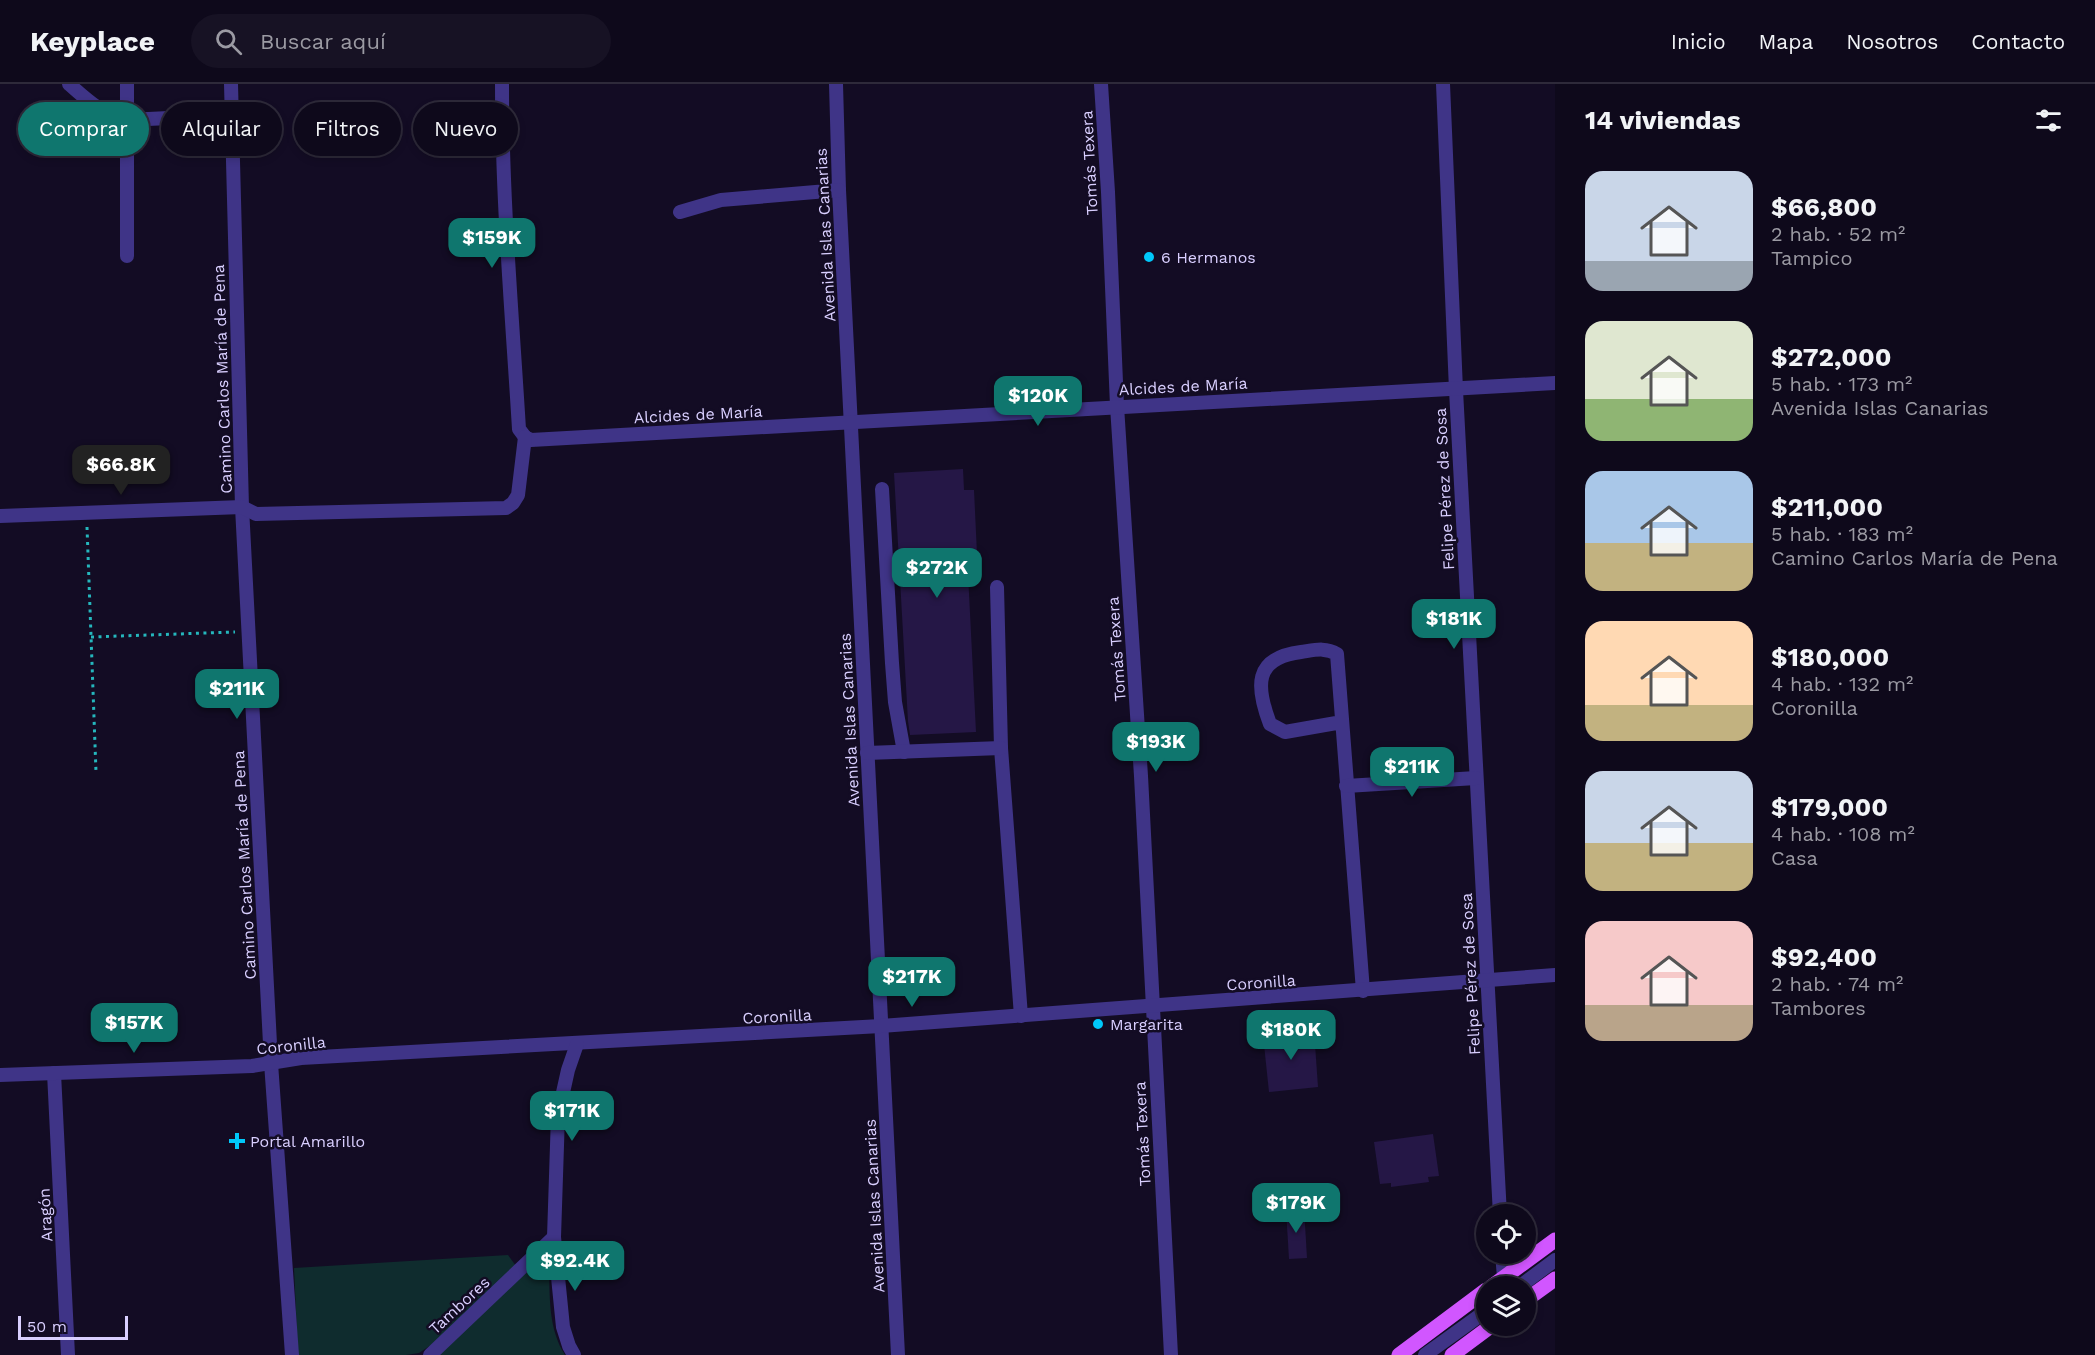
<!DOCTYPE html>
<html lang="es">
<head>
<meta charset="utf-8">
<style>
  body { margin:0; font-family:"Work Sans",sans-serif; background:#171224; color:#f1f3f6; height:100vh; display:flex; flex-direction:column; font-size:22px; white-space:nowrap }
  * { box-sizing:border-box; margin:0 }
  p { font-size:20px; color:#9b9aa3 }
  .icon { flex:none; width:33px; height:33px; fill:none; stroke:currentColor; stroke-width:2; stroke-linecap:round; stroke-linejoin:round }
  .map { position:relative; flex:1; overflow:hidden }
  .panel { display:flex; flex-direction:column; background:#0e091b; width:540px }
  .panel>* { flex:none }
  .top-card { position:absolute; left:18px; top:18px; width:570px; height:54px; display:flex; gap:12px }
  .fabs { position:absolute; left:1476px; top:1120px; display:grid; gap:12px }
  .fabs a { display:grid; place-items:center; width:60px; height:60px; border-radius:50%; background:#0e091b; box-shadow:0 3px 9px #0003,0 0 0 2px #2e2a3a; font-size:30px }
  .scale { position:absolute; left:18px; bottom:15px; width:110px; box-sizing:border-box; padding-left:6px; border:3px solid #d9cfff; border-top:0; font-size:16px; line-height:21px; white-space:nowrap; color:#d9cfff; -webkit-text-stroke:4px #130c24; paint-order:stroke }
  .price { position:absolute; translate:-50% -51px; padding:0 14px; border-radius:12px; background:#0f766e; color:#fff; font-size:20px; line-height:39px; filter:drop-shadow(0 2px 3px #0008) }
  .price::after { content:''; position:absolute; left:50%; top:36px; width:18px; height:14px; margin-left:-9px; background:inherit; clip-path:polygon(0 0,100% 0,50% 100%) }
  .price.on { background:#222; color:#fff }
  ul { padding:0; list-style:none }
  li { display:flex; align-items:center; gap:18px; height:150px; padding:0 30px }
  li span { display:grid; place-items:center; flex:none; width:168px; height:120px; border-radius:18px; color:#555 }
  li>.icon { margin-inline-start:auto }
  span .icon { width:72px; height:72px; fill:#fffc; stroke-width:1 }
  li b { font-size:26px }
  h2 { display:flex; justify-content:space-between; align-items:center; height:72px; padding:0 30px; font-size:26px }
  .pill { padding:0 21px; border-radius:27px; background:#0e091b; box-shadow:0 3px 9px #0003,0 0 0 2px #2e2a3a; font-size:21px; line-height:54px }
  .pill.on { background:#0f766e; color:#fff }
  header { display:flex; align-items:center; gap:36px; box-sizing:border-box; height:84px; padding:0 30px; background:#0e091b; border-bottom:2px solid #2e2a3a }
  header strong { font-size:28px }
  nav { display:flex; gap:33px; margin-inline-start:auto; font-size:21px }
  .search { width:420px; height:54px; background:#171224; display:flex; align-items:center; gap:15px; box-sizing:border-box; padding:0 21px; border-radius:33px; color:#9b9aa3; font-size:22px }
  main { display:flex; flex:1; min-height:0 }
  .map>svg:first-child { display:block }
  .green { fill:#0f2c2e }
  .building { fill:#251746 }
  .lines { fill:none; stroke-linecap:round; stroke-linejoin:round }
  .path { stroke:#25b7bd; stroke-width:3; stroke-dasharray:3 4.5; stroke-linecap:butt }
  .minor { stroke:#3f3487; stroke-width:14 }
  .major { stroke:#d156ff; stroke-width:15 }
  .poi-dot { fill:#00c8fa; stroke:#130c24; stroke-width:2 }
  .labels { text-anchor:middle; stroke-width:5; stroke-linejoin:round; paint-order:stroke }
  .street-label { font-size:16px; fill:#d9cfff; stroke:#130c24 }
  .poi-label { font-size:16px; fill:#d9cfff; stroke:#130c24; text-anchor:start }
</style>
</head>
<body>
<header>
<strong>Keyplace</strong>
<div class="search"><svg class="icon" aria-label="search" viewBox="0 0 24 24"><circle cx="10" cy="10" r="6"/><path d="M15 15l6 6"/></svg>Buscar aquí</div>
<nav><a>Inicio</a><a>Mapa</a><a>Nosotros</a><a>Contacto</a></nav>
</header>
<main>
<div class="map">
<svg width="1555" height="1271" viewBox="0 0 1555 1271">
  <rect width="100%" height="100%" fill="#130c24"/>
  <!-- green -->
  <g class="green">
    <polygon points="508,1171 516,1182 431,1261 419,1269 406,1271 298,1271 294,1184"/>
    <path d="M544,1175l4,3 1,4c1,31 -1,62 16,89h-128l33,-35 71,-60z"/>
  </g>
  <!-- building -->
  <g class="building">
    <polygon points="963,385 964,406 974,406 977,470 967,470 976,648 910,651 908,637 894,389"/>
    <polygon points="1314,946 1318,1003 1269,1008 1263,951"/>
    <polygon points="1433,1050 1439,1092 1428,1093 1429,1098 1391,1103 1391,1099 1380,1100 1374,1058"/>
    <polygon points="1304,1124 1307,1174 1289,1175 1286,1125"/>
  </g>
  <g class="lines">
    <!-- path -->
    <g class="path">
      <polyline points="87,443 96,688"/>
      <polyline points="91,553 235,548"/>
    </g>
    <!-- minor -->
    <g class="minor">
      <path d="M69,0c20,18 32,29 58,36v-36"/>
      <polyline points="231,0 242,423 271,979 292,1271"/>
      <path d="M502,0c0,115 10,230 17,345l6,8"/>
      <polyline points="836,0 839,106 898,1271"/>
      <polyline points="1101,0 1108,108 1117,322 1141,692 1171,1271"/>
      <polyline points="1443,0 1456,306 1500,1131"/>
      <polyline points="680,128 721,116 839,106"/>
      <polyline points="127,172 127,36 232,31"/>
      <polyline points="525,353 531,356 1555,299"/>
      <polyline points="882,405 892,579 895,618 904,668"/>
      <polyline points="0,432 242,423 256,430 506,424 513,419 518,411 525,353"/>
      <polyline points="997,503 1001,664 1021,932"/>
      <path d="M1342,638l-57,10 -15,-8c-14,-37 -17,-66 31,-72 14,-2 24,-5 36,2l26,337"/>
      <polyline points="867,669 1001,664"/>
      <polyline points="1346,702 1476,694"/>
      <polyline points="54,989 68,1271"/>
      <polyline points="0,991 252,982 301,974 881,942 1555,891"/>
      <polyline points="1502,1170 1504,1193"/>
      <polyline points="1519,1203 1555,1176"/>
      <polyline points="430,1271 554,1153"/>
      <polyline points="574,1271 569,1262 563,1243 554,1153 558,1031 568,986 577,960"/>
      <polyline points="1425,1271 1486,1227"/>
    </g>
    <!-- major -->
    <g class="major">
      <polyline points="1491,1203 1555,1156"/>
      <polyline points="1526,1216 1555,1195"/>
      <polyline points="1399,1271 1486,1206"/>
      <polyline points="1452,1271 1491,1242"/>
    </g>
  </g>
  <!-- markers -->
  <g class="poi-dot">
    <circle cx="1149" cy="173" r="6"/>
    <circle cx="1098" cy="940" r="6"/>
    <path d="M234 1048h6v6h6v6h-6v6h-6v-6h-6v-6h6z"/>
  </g>
  <g class="labels">
    <!-- street labels -->
    <g class="street-label">
      <text transform="translate(1089 79) rotate(-93)" y="6">Tomás Texera</text>
      <text transform="translate(825 151) rotate(-93)" y="6">Avenida Islas Canarias</text>
      <text transform="translate(222 295) rotate(-92)" y="6">Camino Carlos María de Pena</text>
      <text transform="translate(1183 302) rotate(-3)" y="6">Alcides de María</text>
      <text transform="translate(698 330) rotate(-3)" y="6">Alcides de María</text>
      <text transform="translate(1444 405) rotate(-93)" y="6">Felipe Pérez de Sosa</text>
      <text transform="translate(1116 565) rotate(-94)" y="6">Tomás Texera</text>
      <text transform="translate(849 636) rotate(-93)" y="6">Avenida Islas Canarias</text>
      <text transform="translate(244 781) rotate(-93)" y="6">Camino Carlos María de Pena</text>
      <text transform="translate(1470 890) rotate(-93)" y="6">Felipe Pérez de Sosa</text>
      <text transform="translate(1261 898) rotate(-4)" y="6">Coronilla</text>
      <text transform="translate(777 932) rotate(-3)" y="6">Coronilla</text>
      <text transform="translate(291 961) rotate(-6)" y="6">Coronilla</text>
      <text transform="translate(1142 1050) rotate(-93)" y="6">Tomás Texera</text>
      <text transform="translate(874 1122) rotate(-93)" y="6">Avenida Islas Canarias</text>
      <text transform="translate(45 1131) rotate(-93)" y="6">Aragón</text>
      <text transform="translate(459 1221) rotate(-43)" y="6">Tambores</text>
    </g>
    <!-- poi labels -->
    <g class="poi-label">
      <text x="1161" y="179">6 Hermanos</text>
      <text x="1110" y="946">Margarita</text>
      <text x="250" y="1063">Portal Amarillo</text>
    </g>
  </g>
</svg>
<div class="fabs">
<a><svg class="icon" aria-label="locate" viewBox="0 0 24 24"><circle cx="12" cy="12" r="6"/><path d="M12 2v4M12 18v4M2 12h4M18 12h4"/></svg></a>
<a><svg class="icon" aria-label="layers" viewBox="0 0 24 24"><path d="M12 4l9 5-9 5-9-5zM3 14l9 5 9-5"/></svg></a>
</div>
<div class="scale">50 m</div>
<b class="price" style="left:492px;top:185px">$159K</b>
<b class="price" style="left:1038px;top:343px">$120K</b>
<b class="price on" style="left:121px;top:412px">$66.8K</b>
<b class="price" style="left:937px;top:515px">$272K</b>
<b class="price" style="left:1454px;top:566px">$181K</b>
<b class="price" style="left:237px;top:636px">$211K</b>
<b class="price" style="left:1156px;top:689px">$193K</b>
<b class="price" style="left:1412px;top:714px">$211K</b>
<b class="price" style="left:912px;top:924px">$217K</b>
<b class="price" style="left:134px;top:970px">$157K</b>
<b class="price" style="left:1291px;top:977px">$180K</b>
<b class="price" style="left:572px;top:1058px">$171K</b>
<b class="price" style="left:1296px;top:1150px">$179K</b>
<b class="price" style="left:575px;top:1208px">$92.4K</b>
<div class="top-card">
<a class="pill on">Comprar</a>
<a class="pill">Alquilar</a>
<a class="pill">Filtros</a>
<a class="pill">Nuevo</a>
</div>
</div>
<section class="panel">
<h2>14 viviendas<svg class="icon" aria-label="filters" viewBox="0 0 24 24"><path d="M4 7h16M4 17h16"/><circle cx="9" cy="7" r="2"/><circle cx="15" cy="17" r="2"/></svg></h2>
<ul>
<li><span style="background:linear-gradient(#c9d6e8 75%,#9aa5b1 0)"><svg class="icon" aria-label="home" viewBox="0 0 24 24"><path d="M3 11l9-7 9 7M6 9v11h12V9"/></svg></span><div><b>$66,800</b><p>2 hab. · 52 m²</p><p>Tampico</p></div></li>
<li><span style="background:linear-gradient(#dfe7d0 65%,#8fb573 0)"><svg class="icon" aria-label="home" viewBox="0 0 24 24"><path d="M3 11l9-7 9 7M6 9v11h12V9"/></svg></span><div><b>$272,000</b><p>5 hab. · 173 m²</p><p>Avenida Islas Canarias</p></div></li>
<li><span style="background:linear-gradient(#a9c7e8 60%,#c2b280 0)"><svg class="icon" aria-label="home" viewBox="0 0 24 24"><path d="M3 11l9-7 9 7M6 9v11h12V9"/></svg></span><div><b>$211,000</b><p>5 hab. · 183 m²</p><p>Camino Carlos María de Pena</p></div></li>
<li><span style="background:linear-gradient(#ffd9b3 70%,#c2b280 0)"><svg class="icon" aria-label="home" viewBox="0 0 24 24"><path d="M3 11l9-7 9 7M6 9v11h12V9"/></svg></span><div><b>$180,000</b><p>4 hab. · 132 m²</p><p>Coronilla</p></div></li>
<li><span style="background:linear-gradient(#c9d6e8 60%,#c2b280 0)"><svg class="icon" aria-label="home" viewBox="0 0 24 24"><path d="M3 11l9-7 9 7M6 9v11h12V9"/></svg></span><div><b>$179,000</b><p>4 hab. · 108 m²</p><p>Casa</p></div></li>
<li><span style="background:linear-gradient(#f6c9c9 70%,#b9a48a 0)"><svg class="icon" aria-label="home" viewBox="0 0 24 24"><path d="M3 11l9-7 9 7M6 9v11h12V9"/></svg></span><div><b>$92,400</b><p>2 hab. · 74 m²</p><p>Tambores</p></div></li>
</ul>
</section>
</main>
</body>
</html>
